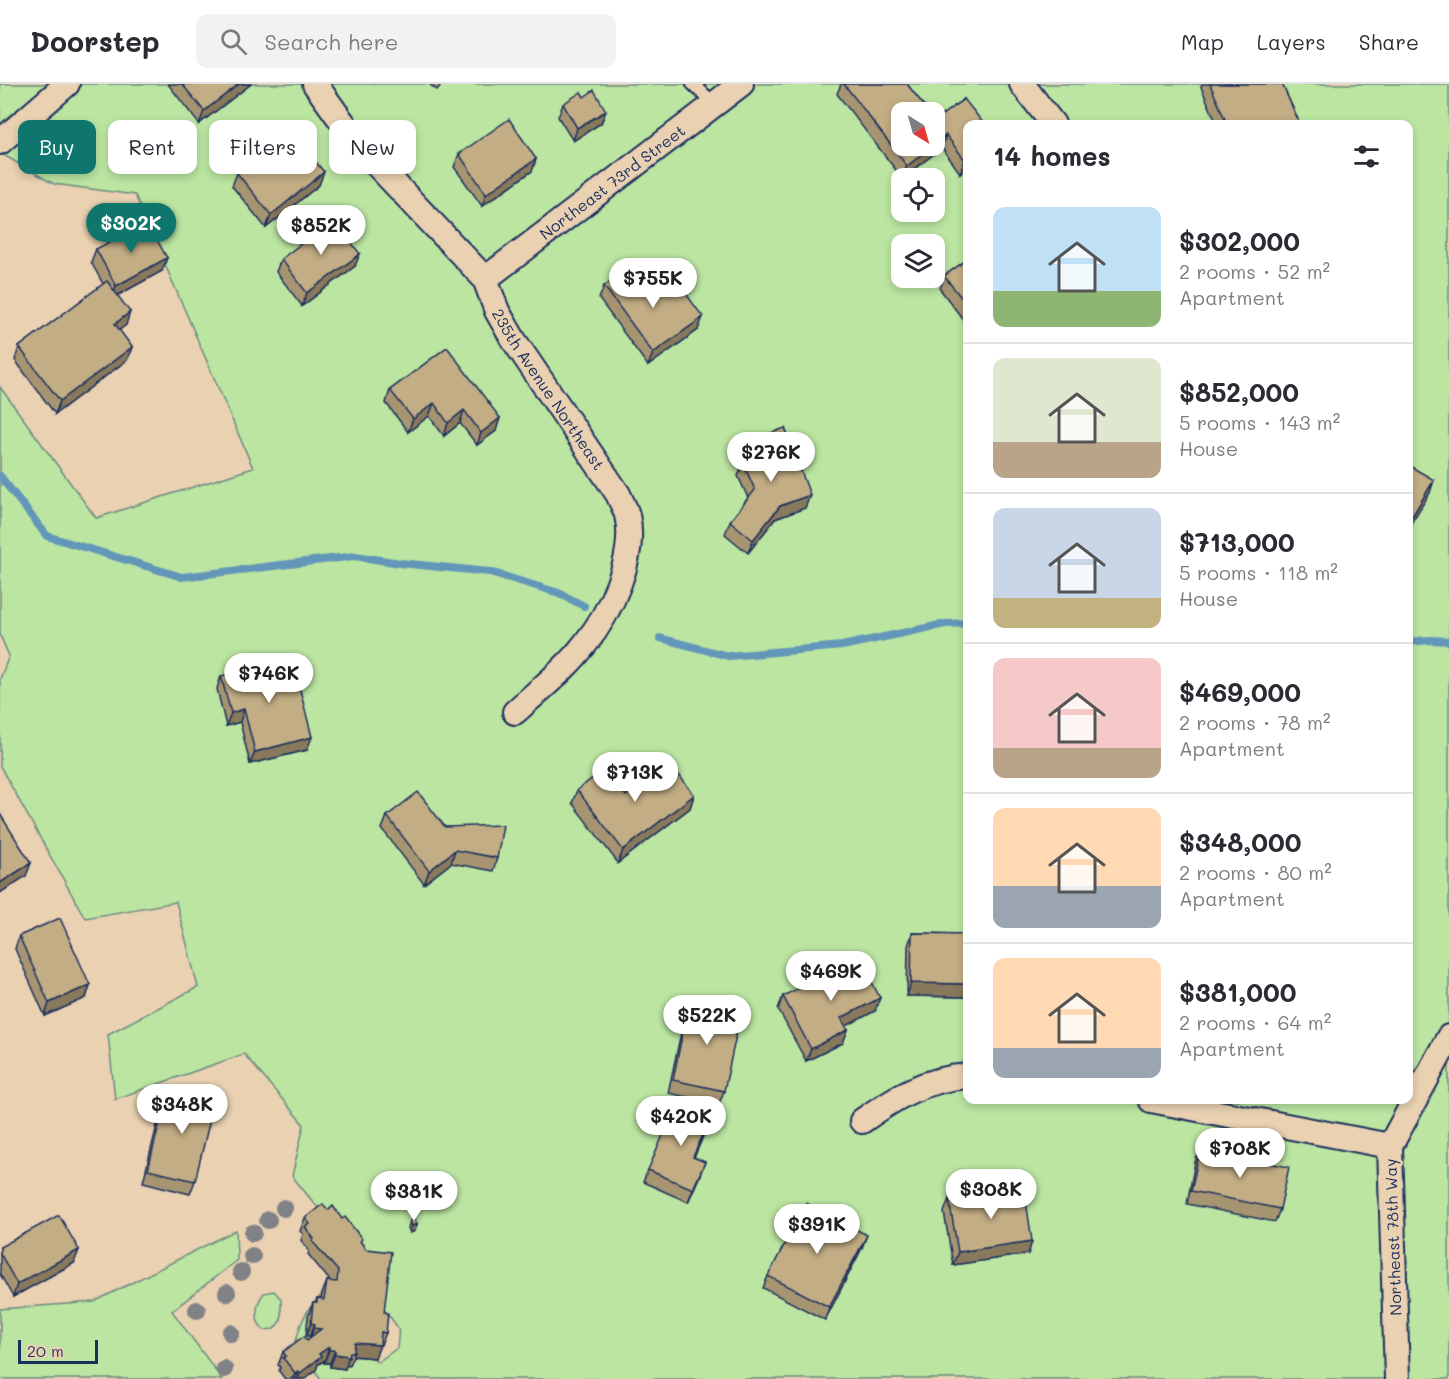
<!DOCTYPE html>
<html lang="en">
<head>
<meta charset="utf-8">
<style>
  body { margin:0; font-family:Mali,sans-serif; background:#f2f2f3; color:#2b2b33; height:100vh; display:flex; flex-direction:column; font-size:22px; white-space:nowrap }
  * { box-sizing:border-box; margin:0 }
  p { font-size:20px; color:#7c7c81 }
  .icon { flex:none; width:33px; height:33px; fill:none; stroke:currentColor; stroke-width:2; stroke-linecap:round; stroke-linejoin:round }
  .map { position:relative; flex:1; overflow:hidden }
  .panel { position:absolute; left:963px; top:36px; width:450px; height:984px; display:flex; flex-direction:column; background:#fff; border-radius:12px; box-shadow:0 3px 9px #0003 }
  .panel>* { flex:none }
  .guide { position:absolute; left:18px; top:36px; width:570px; height:54px; display:flex; gap:12px }
  .needle { width:39px; rotate:143deg }
  .buttons { position:absolute; left:891px; top:18px; display:grid; gap:12px }
  .buttons a { display:grid; place-items:center; width:54px; height:54px; border-radius:12px; background:#fff; box-shadow:0 3px 9px #0003; font-size:30px }
  .scale { position:absolute; left:18px; bottom:15px; width:80px; box-sizing:border-box; padding-left:6px; border:3px solid #1b2f5e; border-top:0; font-size:16px; line-height:21px; white-space:nowrap; color:#1b2f5e; -webkit-text-stroke:4px #e9d1b1; paint-order:stroke }
  .price { position:absolute; translate:-50% -51px; padding:0 14px; border-radius:21px; background:#fff; color:#222; font-size:20px; line-height:39px; filter:drop-shadow(0 2px 3px #0008) }
  .price::after { content:''; position:absolute; left:50%; top:36px; width:18px; height:14px; margin-left:-9px; background:inherit; clip-path:polygon(0 0,100% 0,50% 100%) }
  .price.on { background:#0f766e; color:#fff }
  ul { padding:0; list-style:none }
  li { display:flex; align-items:center; gap:18px; height:150px; padding:0 30px }
  li+li { border-top:2px solid #e1e1e2 }
  li span { display:grid; place-items:center; flex:none; width:168px; height:120px; border-radius:12px; color:#555 }
  li>.icon { margin-inline-start:auto }
  span .icon { width:72px; height:72px; fill:#fffc; stroke-width:1 }
  li b { font-size:26px }
  h2 { display:flex; justify-content:space-between; align-items:center; height:72px; padding:0 30px; font-size:26px }
  .pill { padding:0 21px; border-radius:12px; background:#fff; box-shadow:0 3px 9px #0003; font-size:21px; line-height:54px }
  .pill.on { background:#0f766e; color:#fff }
  header { display:flex; align-items:center; gap:36px; box-sizing:border-box; height:84px; padding:0 30px; background:#fff; border-bottom:2px solid #e1e1e2 }
  header strong { font-size:28px }
  nav { display:flex; gap:33px; margin-inline-start:auto; font-size:21px }
  .search { width:420px; height:54px; background:#f2f2f3; display:flex; align-items:center; gap:15px; box-sizing:border-box; padding:0 21px; border-radius:12px; color:#7c7c81; font-size:22px }
  .map>svg:first-child { display:block }
  .green { fill:#bbe5a1; stroke:#6b8a80; stroke-width:1.5; fill-rule:evenodd }
  .lines { fill:none; stroke-linecap:round; stroke-linejoin:round }
  .stream { stroke:#6497b9; stroke-width:8 }
  .service-casing { stroke:#1b2f5e; stroke-width:16 }
  .minor-casing { stroke:#1b2f5e; stroke-width:28 }
  .service { stroke:#e9d1b1; stroke-width:12 }
  .minor { stroke:#e9d1b1; stroke-width:24 }
  .tree { fill:#808287 }
  .wall { fill:#a79572; stroke:#1b2f5e; stroke-width:1.5 }
  .shaded-wall { fill:#88795c; stroke:#1b2f5e; stroke-width:1.5 }
  .building { fill:#c2ad84; stroke:#1b2f5e; stroke-width:1.5 }
  .labels { text-anchor:middle; stroke-width:5; stroke-linejoin:round; paint-order:stroke }
  .street-label { font-size:16px; fill:#1b2f5e; stroke:#e9d1b1 }
</style>
</head>
<body>
<header>
<strong>Doorstep</strong>
<div class="search"><svg class="icon" aria-label="search" viewBox="0 0 24 24"><circle cx="10" cy="10" r="6"/><path d="M15 15l6 6"/></svg>Search here</div>
<nav><a>Map</a><a>Layers</a><a>Share</a></nav>
</header>
<div class="map">
<svg width="1449" height="1295" viewBox="0 0 1449 1295">
  <rect width="100%" height="100%" fill="#e9d1b1"/>
  <filter id="ink" filterUnits="userSpaceOnUse"><feTurbulence type="fractalNoise" baseFrequency=".0167" numOctaves="2"/><feDisplacementMap in="SourceGraphic" scale="12" xChannelSelector="R" yChannelSelector="G"/><feConvolveMatrix kernelMatrix="1 2 1 2 8 2 1 2 1" color-interpolation-filters="sRGB"/></filter>
  <g filter="url(#ink)">
    <!-- green -->
    <g class="green">
      <path d="M0,0h1449v1295h-1128l-6,-8 -1,-4 11,-7v3l20,2 5,-9 25,2v3l3,1 19,-14 2,-19 -17,-23 -20,-44 -70,-86 12,-51 -60,-71 -129,45 -7,-65 90,-47 -22,-85 -91,16 -85,-152v-87l9,-23 -9,-21v-248l96,131 157,-50 -118,-273 -81,-11 -54,-31zM902,28h32v34h-32zM968,40h440v976h-440zM902,94h32v34h-32zM902,160h32v34h-32z"/>
      <polygon points="236,1146 237,1176 172,1227 222,1295 0,1295 0,1225 94,1218"/>
      <path d="M334,1200l-14,28 -10,29 -15,6c5,-30 15,-44 39,-63z"/>
      <path d="M274,1207l7,8v21l-7,9 -10,1c-11,-9 -8,-27 0,-37z"/>
    </g>
    <g class="lines">
      <!-- stream -->
      <g class="stream">
        <polyline points="0,392 47,452 182,493 355,472 400,479 490,488 559,509 584,522"/>
        <polyline points="660,554 728,572 842,562 945,540 968,539"/>
        <polyline points="1408,558 1430,556 1449,557"/>
      </g>
      <!-- service casing -->
      <g class="service-casing">
        <polyline id="service" points="693,0 714,20"/>
      </g>
      <!-- minor casing -->
      <g class="minor-casing">
        <g id="minor">
          <path id="s1" d="M315,0l46,64 124,131 12,32 16,28 105,155c3,7 7,14 9,21 10,41 -17,98 -42,129 -20,26 -46,46 -70,68"/>
          <polyline points="1022,0 1053,40"/>
          <polyline points="0,58 67,0"/>
          <path id="s2" d="M485,195l256,-195"/>
          <polyline points="1151,1016 1390,1062"/>
          <path d="M862,1037c34,-24 62,-42 106,-45"/>
          <polyline points="1397,1295 1390,1062 1449,953"/>
        </g>
      </g>
      <!-- service -->
      <use href="#service" class="service"/>
      <!-- minor -->
      <use href="#minor" class="minor"/>
    </g>
    <!-- trees -->
    <g class="tree">
      <circle cx="284" cy="1124" r="9"/>
      <circle cx="268" cy="1136" r="9"/>
      <circle cx="253" cy="1149" r="9"/>
      <circle cx="252" cy="1172" r="9"/>
      <circle cx="241" cy="1188" r="9"/>
      <circle cx="227" cy="1209" r="9"/>
      <circle cx="197" cy="1226" r="9"/>
      <circle cx="231" cy="1249" r="9"/>
      <circle cx="224" cy="1285" r="9"/>
    </g>
    <!-- wall -->
    <g class="wall">
      <polygon points="168,0 251,0 199,40"/>
      <polygon points="429,0 442,0 437,6"/>
      <polygon points="841,0 907,0 935,36 964,15 968,83 960,89 942,64 902,94 837,10"/>
      <polygon points="1202,0 1282,0 1300,40 1217,40 1201,3"/>
      <polygon points="584,13 606,27 601,39 573,57 558,33 563,20"/>
      <polygon points="459,70 536,75 532,87 482,122 454,83"/>
      <polygon points="237,89 319,101 266,144 232,102"/>
      <polygon points="96,165 162,187 118,211 126,241 119,246 132,263 127,276 55,330 15,276 19,263 103,200 91,178"/>
      <polygon points="281,175 355,182 302,222 276,188"/>
      <polygon points="968,175 968,242 940,205 944,192"/>
      <polygon points="604,202 642,204 667,210 698,246 648,282 599,215"/>
      <polygon points="447,263 496,347 477,361 460,339 444,352 429,332 408,348 386,319 390,306"/>
      <polygon points="757,354 810,411 805,424 775,435 748,469 725,450 730,437 748,414 738,392 743,379 757,373 752,367"/>
      <polygon points="221,592 307,666 250,680 240,638 226,642 217,605"/>
      <polygon points="577,706 626,712 694,711 690,724 618,779 572,719"/>
      <polygon points="387,732 445,743 497,774 493,787 451,779 424,800 382,745"/>
      <polygon points="912,849 968,850 968,913 907,912 908,862"/>
      <polygon points="19,852 90,901 86,914 45,932 15,865"/>
      <polygon points="783,912 875,927 846,942 843,959 806,977 778,925"/>
      <polygon points="689,917 724,1007 719,1020 668,1009 685,930"/>
      <polygon points="168,1004 195,1097 190,1110 143,1098 163,1017"/>
      <polygon points="711,1033 694,1074 700,1091 688,1118 643,1098 648,1086"/>
      <polygon points="1200,1066 1280,1125 1275,1138 1187,1120 1195,1078"/>
      <polygon points="949,1115 1032,1157 1028,1170 953,1181 944,1128"/>
      <polygon points="328,1126 361,1158 384,1228 386,1249 381,1261 380,1261 375,1274 353,1272 349,1281 346,1281 345,1285 330,1283 330,1279 324,1279 325,1276 318,1280 316,1286 304,1295 285,1295 279,1287 280,1283 278,1281 283,1268 310,1254 310,1252 306,1252 308,1232 313,1219 316,1219 317,1215 321,1215 322,1210 327,1197 331,1198 308,1170 309,1167 301,1156 303,1150 300,1147 305,1134"/>
      <polygon points="410,1137 417,1140 415,1147 410,1149 408,1144"/>
      <polygon points="0,1163 74,1179 13,1213 0,1190"/>
      <polygon points="862,1164 825,1236 763,1204 768,1192"/>
    </g>
    <!-- shaded-wall -->
    <g class="shaded-wall">
      <polygon points="239,0 251,0 199,40 204,27"/>
      <polygon points="606,27 601,39 573,57 577,44"/>
      <polygon points="946,51 942,64 902,94 907,82 933,62 934,62 934,60"/>
      <polygon points="968,74 968,83 960,89 965,76"/>
      <polygon points="536,75 532,87 482,122 486,110"/>
      <polygon points="324,88 319,101 266,144 271,131"/>
      <polygon points="360,170 355,182 302,222 307,209"/>
      <polygon points="167,174 162,187 111,215 116,202"/>
      <polygon points="130,228 126,241 110,253 115,240"/>
      <polygon points="703,233 698,246 648,282 653,269"/>
      <polygon points="132,263 127,276 55,330 60,317"/>
      <polygon points="434,319 429,332 408,348 413,335"/>
      <polygon points="464,326 460,339 444,352 448,339"/>
      <polygon points="500,334 496,347 477,361 481,349"/>
      <polygon points="1434,396 1430,409 1408,444 1408,439"/>
      <polygon points="810,411 805,424 775,435 748,469 753,456 780,422"/>
      <polygon points="244,625 240,638 226,642 231,629"/>
      <polygon points="312,653 307,666 250,680 255,668"/>
      <polygon points="694,711 690,724 618,779 623,766"/>
      <polygon points="455,766 451,779 424,800 429,787"/>
      <polygon points="31,779 26,792 0,809 0,799"/>
      <polygon points="911,899 968,900 968,913 907,912"/>
      <polygon points="90,901 86,914 45,932 49,919"/>
      <polygon points="880,914 875,927 837,947 841,934"/>
      <polygon points="848,946 843,959 806,977 811,965"/>
      <polygon points="711,1033 706,1046 688,1086 693,1073"/>
      <polygon points="705,1078 700,1091 688,1118 693,1105"/>
      <polygon points="417,1140 415,1147 410,1149 412,1142"/>
      <polygon points="867,1151 862,1164 825,1236 829,1223"/>
      <polygon points="1032,1157 1028,1170 953,1181 958,1168"/>
      <polygon points="79,1166 74,1179 13,1213 17,1200"/>
      <polygon points="311,1239 315,1240 310,1252 306,1252"/>
      <polygon points="314,1244 321,1245 309,1257"/>
      <polygon points="355,1259 380,1261 375,1274 353,1272"/>
      <polygon points="329,1263 325,1276 318,1280 316,1286 304,1295 298,1295 300,1289 319,1270"/>
      <polygon points="329,1266 335,1266 330,1279 324,1279"/>
      <polygon points="335,1270 349,1272 345,1285 330,1283"/>
      <polygon points="298,1287 295,1295 292,1295 295,1289"/>
    </g>
    <!-- building -->
    <g class="building">
      <polygon points="182,0 239,0 204,27"/>
      <polygon points="844,0 907,0 929,28 902,28 902,62 933,62 907,82"/>
      <polygon points="1210,0 1282,0 1300,40 1227,40"/>
      <polygon points="594,6 606,27 577,44 563,20 581,8 584,13"/>
      <polygon points="964,15 984,40 968,40 968,74 965,76 946,51 934,60 934,35 935,36"/>
      <polygon points="509,35 536,75 486,110 459,70"/>
      <polygon points="290,46 324,88 271,131 237,89"/>
      <polygon points="334,135 360,170 307,209 281,175"/>
      <polygon points="147,138 167,174 116,202 96,165"/>
      <polygon points="968,175 968,222 944,192"/>
      <polygon points="628,184 642,204 655,194 667,210 679,200 703,233 653,269 604,202"/>
      <polygon points="107,197 130,228 115,240 132,263 60,317 19,263"/>
      <polygon points="447,263 500,334 481,349 464,326 448,339 434,319 413,335 390,306"/>
      <polygon points="1408,326 1413,329 1408,337"/>
      <polygon points="785,344 810,411 780,422 753,456 730,437 755,406 743,379 768,369 757,354"/>
      <polygon points="1408,381 1434,396 1408,439"/>
      <polygon points="292,574 312,653 255,668 244,625 231,629 221,592"/>
      <polygon points="670,679 694,711 623,766 577,706 605,685 626,712"/>
      <polygon points="418,708 445,743 503,741 497,774 455,766 429,787 387,732"/>
      <polygon points="0,730 31,779 0,799"/>
      <polygon points="60,834 90,901 49,919 19,852"/>
      <polygon points="912,849 968,850 968,900 911,899"/>
      <polygon points="859,873 880,914 841,934 848,946 811,965 783,912"/>
      <polygon points="689,917 741,928 724,1007 673,996"/>
      <polygon points="168,1004 215,1015 195,1097 148,1086"/>
      <polygon points="677,1019 711,1033 693,1073 705,1078 693,1105 648,1086"/>
      <polygon points="1200,1066 1289,1083 1280,1125 1191,1107"/>
      <polygon points="1024,1103 1032,1157 958,1168 949,1115"/>
      <polygon points="806,1119 867,1151 829,1223 768,1192"/>
      <polygon points="323,1120 328,1126 333,1122 342,1135 345,1133 362,1155 360,1157 366,1165 391,1168 384,1228 388,1229 386,1249 381,1248 380,1261 355,1259 354,1268 350,1268 349,1272 335,1270 335,1266 329,1266 329,1263 319,1270 321,1273 300,1289 298,1287 295,1289 283,1274 286,1272 283,1268 304,1252 307,1256 321,1245 314,1244 315,1240 311,1239 313,1219 317,1219 317,1215 324,1216 327,1197 337,1198 338,1187 312,1157 314,1155 305,1143 310,1140 305,1134"/>
      <polygon points="59,1131 79,1166 17,1200 0,1169 0,1163"/>
      <polygon points="415,1135 417,1140 412,1142 410,1137"/>
    </g>
  </g>
  <g class="labels">
    <!-- street labels -->
    <g class="street-label">
      <text dy="6" stroke="none"><textPath href="#s2" startOffset="160">Northeast 73rd Street</textPath></text>
      <text dy="6" stroke="none"><textPath href="#s1" startOffset="387">235th Avenue Northeast</textPath></text>
      <text transform="translate(1393 1153) rotate(-92)" y="6">Northeast 78th Way</text>
    </g>
  </g>
</svg>
<div class="buttons">
<a><svg class="needle" viewBox="-14 -14 28 28"><path d="M0-13l5 13h-10z" fill="#e53935"/><path d="M0 13l5-13h-10z" fill="#7c7c81"/></svg></a>
<a><svg class="icon" aria-label="locate" viewBox="0 0 24 24"><circle cx="12" cy="12" r="6"/><path d="M12 2v4M12 18v4M2 12h4M18 12h4"/></svg></a>
<a><svg class="icon" aria-label="layers" viewBox="0 0 24 24"><path d="M12 4l9 5-9 5-9-5zM3 14l9 5 9-5"/></svg></a>
</div>
<div class="scale">20 m</div>
<b class="price on" style="left:131px;top:170px">$302K</b>
<b class="price" style="left:321px;top:172px">$852K</b>
<b class="price" style="left:653px;top:225px">$755K</b>
<b class="price" style="left:771px;top:399px">$276K</b>
<b class="price" style="left:269px;top:620px">$746K</b>
<b class="price" style="left:635px;top:719px">$713K</b>
<b class="price" style="left:831px;top:918px">$469K</b>
<b class="price" style="left:707px;top:962px">$522K</b>
<b class="price" style="left:182px;top:1051px">$348K</b>
<b class="price" style="left:681px;top:1063px">$420K</b>
<b class="price" style="left:1240px;top:1095px">$708K</b>
<b class="price" style="left:991px;top:1136px">$308K</b>
<b class="price" style="left:414px;top:1138px">$381K</b>
<b class="price" style="left:817px;top:1171px">$391K</b>
<div class="guide">
<a class="pill on">Buy</a>
<a class="pill">Rent</a>
<a class="pill">Filters</a>
<a class="pill">New</a>
</div>
<section class="panel">
<h2>14 homes<svg class="icon" aria-label="filters" viewBox="0 0 24 24"><path d="M4 7h16M4 17h16"/><circle cx="9" cy="7" r="2"/><circle cx="15" cy="17" r="2"/></svg></h2>
<ul>
<li><span style="background:linear-gradient(#bfe0f5 70%,#8fb573 0)"><svg class="icon" aria-label="home" viewBox="0 0 24 24"><path d="M3 11l9-7 9 7M6 9v11h12V9"/></svg></span><div><b>$302,000</b><p>2 rooms · 52 m²</p><p>Apartment</p></div></li>
<li><span style="background:linear-gradient(#dfe7d0 70%,#b9a48a 0)"><svg class="icon" aria-label="home" viewBox="0 0 24 24"><path d="M3 11l9-7 9 7M6 9v11h12V9"/></svg></span><div><b>$852,000</b><p>5 rooms · 143 m²</p><p>House</p></div></li>
<li><span style="background:linear-gradient(#c9d6e8 75%,#c2b280 0)"><svg class="icon" aria-label="home" viewBox="0 0 24 24"><path d="M3 11l9-7 9 7M6 9v11h12V9"/></svg></span><div><b>$713,000</b><p>5 rooms · 118 m²</p><p>House</p></div></li>
<li><span style="background:linear-gradient(#f6c9c9 75%,#b9a48a 0)"><svg class="icon" aria-label="home" viewBox="0 0 24 24"><path d="M3 11l9-7 9 7M6 9v11h12V9"/></svg></span><div><b>$469,000</b><p>2 rooms · 78 m²</p><p>Apartment</p></div></li>
<li><span style="background:linear-gradient(#ffd9b3 65%,#9aa5b1 0)"><svg class="icon" aria-label="home" viewBox="0 0 24 24"><path d="M3 11l9-7 9 7M6 9v11h12V9"/></svg></span><div><b>$348,000</b><p>2 rooms · 80 m²</p><p>Apartment</p></div></li>
<li><span style="background:linear-gradient(#ffd9b3 75%,#9aa5b1 0)"><svg class="icon" aria-label="home" viewBox="0 0 24 24"><path d="M3 11l9-7 9 7M6 9v11h12V9"/></svg></span><div><b>$381,000</b><p>2 rooms · 64 m²</p><p>Apartment</p></div></li>
</ul>
</section>
</div>
</body>
</html>
